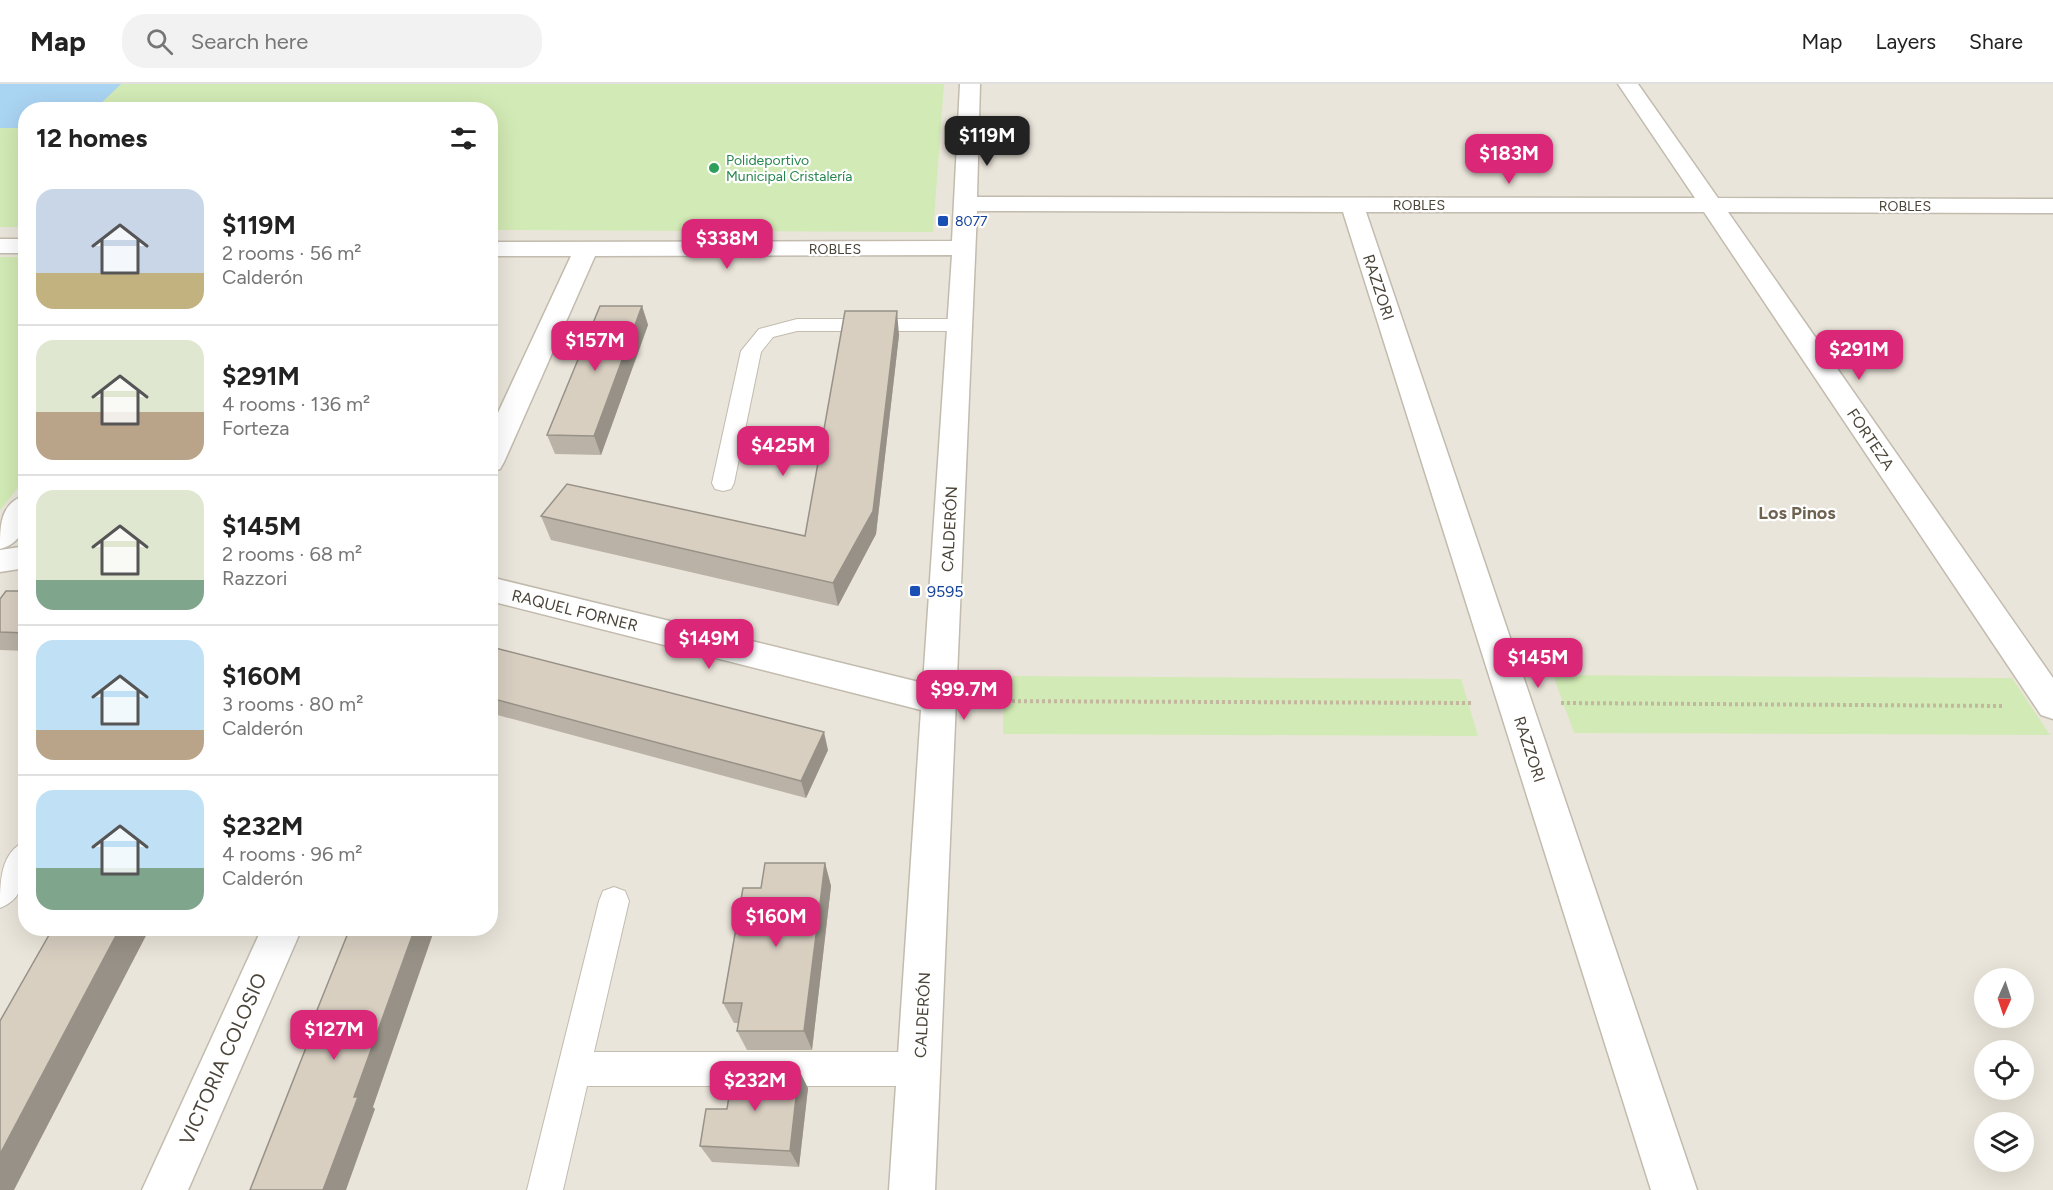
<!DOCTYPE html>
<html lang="en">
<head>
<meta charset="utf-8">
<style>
  body { margin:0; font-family:Figtree,sans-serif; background:#f2f2f2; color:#222; height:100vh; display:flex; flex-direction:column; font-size:22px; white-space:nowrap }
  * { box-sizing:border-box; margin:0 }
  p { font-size:20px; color:#767676 }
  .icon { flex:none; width:33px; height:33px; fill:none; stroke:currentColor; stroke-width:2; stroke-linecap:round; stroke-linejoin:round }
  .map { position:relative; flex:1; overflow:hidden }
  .sheet { position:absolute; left:18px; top:18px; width:480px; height:834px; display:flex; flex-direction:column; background:#fff; border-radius:24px; box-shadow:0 6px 24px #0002 }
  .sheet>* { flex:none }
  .needle { width:39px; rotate:183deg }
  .controls { position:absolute; left:1974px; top:884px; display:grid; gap:12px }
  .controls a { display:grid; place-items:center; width:60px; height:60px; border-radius:50%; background:#fff; box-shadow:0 6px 24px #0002; font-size:30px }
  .price { position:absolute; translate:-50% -51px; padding:0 14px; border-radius:12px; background:#db2777; color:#fff; font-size:20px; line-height:39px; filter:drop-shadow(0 2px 3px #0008) }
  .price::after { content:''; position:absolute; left:50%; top:36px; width:18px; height:14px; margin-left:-9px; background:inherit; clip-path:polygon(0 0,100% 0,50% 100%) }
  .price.on { background:#222; color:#fff }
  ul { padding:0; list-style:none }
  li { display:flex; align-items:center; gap:18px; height:150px; padding:0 18px }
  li+li { border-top:2px solid #e0e0e0 }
  li span { display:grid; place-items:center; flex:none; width:168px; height:120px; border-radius:18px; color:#555 }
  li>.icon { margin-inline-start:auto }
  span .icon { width:72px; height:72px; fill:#fffc; stroke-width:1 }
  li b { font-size:26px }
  h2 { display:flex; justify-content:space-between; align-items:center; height:72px; padding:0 18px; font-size:26px }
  header { display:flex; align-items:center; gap:36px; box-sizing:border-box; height:84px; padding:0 30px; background:#fff; border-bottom:2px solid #e0e0e0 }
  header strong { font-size:28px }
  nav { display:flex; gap:33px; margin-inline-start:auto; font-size:21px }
  .search { width:420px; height:54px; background:#f2f2f2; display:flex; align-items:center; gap:15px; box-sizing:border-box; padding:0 21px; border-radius:24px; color:#767676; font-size:22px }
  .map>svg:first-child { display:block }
  .residential { fill:#eae5da; fill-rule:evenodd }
  .green { fill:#d2eab5 }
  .water { fill:#a9d4f2 }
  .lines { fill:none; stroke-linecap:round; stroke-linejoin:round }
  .service-casing { stroke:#c2bbae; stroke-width:2 }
  .minor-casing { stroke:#c2bbae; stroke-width:3 }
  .path { stroke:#c4b79f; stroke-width:4; stroke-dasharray:3 3; stroke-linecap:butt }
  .service { fill:#fff; fill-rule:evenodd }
  .minor { fill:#fff; fill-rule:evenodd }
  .wall { fill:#bab2a6 }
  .shaded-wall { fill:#979187 }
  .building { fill:#d8cfc1; stroke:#979187; stroke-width:1.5 }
  .leisure-dot { fill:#2e9e5b; stroke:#fff; stroke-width:2 }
  .transit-dot { fill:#1a4fb4; stroke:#fff; stroke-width:2 }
  .labels { text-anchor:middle; stroke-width:4.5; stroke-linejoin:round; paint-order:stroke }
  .far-leisure-label { font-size:14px; fill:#27864d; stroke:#fff; text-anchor:start }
  .far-street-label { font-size:14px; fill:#4b4439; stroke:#fff }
  .far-transit-label { font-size:14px; fill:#164399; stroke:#fff; text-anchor:start }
  .street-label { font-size:16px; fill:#4b4439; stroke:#fff }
  .transit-label { font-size:16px; fill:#164399; stroke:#fff; text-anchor:start }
  .neighbourhood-label { font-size:18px; font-weight:bold; fill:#6e6250; stroke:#fff }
  .near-street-label { font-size:20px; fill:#4b4439; stroke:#fff }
</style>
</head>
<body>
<header>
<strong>Map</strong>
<div class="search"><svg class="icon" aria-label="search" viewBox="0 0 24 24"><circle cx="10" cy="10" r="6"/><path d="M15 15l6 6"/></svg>Search here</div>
<nav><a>Map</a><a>Layers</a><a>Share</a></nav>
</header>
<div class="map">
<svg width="2053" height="1106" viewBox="0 0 2053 1106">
  <rect width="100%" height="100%" fill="#f6f3ec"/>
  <!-- residential -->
  <path class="residential" d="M0,0h2053v1106h-2053zM26,26h464v818h-464zM1984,894h40v39h-40zM1984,966h40v39h-40zM1984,1038h40v39h-40z"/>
  <!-- green -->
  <g class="green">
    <polygon points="0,0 944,0 933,148 491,146 490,26 26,26 25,143 0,143"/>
    <polygon points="0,173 26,173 25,395 0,426"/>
    <polygon points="1553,591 2012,594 2050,651 1574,649"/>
    <polygon points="1004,592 1461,595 1478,652 1003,650"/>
  </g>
  <!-- water -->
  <polygon class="water" points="0,0 121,0 95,25 26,26 25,44 0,44"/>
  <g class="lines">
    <!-- service casing -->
    <g class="service-casing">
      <g id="service">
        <polygon points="797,235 960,235 967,237 970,241 967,245 960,247 797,247 773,253 761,268 734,399 731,405 723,407 715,405 712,399 741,267 759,245"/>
        <path d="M26,757c0,26 3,56 -26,67 0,-26 0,-56 26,-67z"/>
        <polygon points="614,803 625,807 629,817 594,968 919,968 931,973 936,985 931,997 919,1002 587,1002 563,1106 527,1106 599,817 603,807"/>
      </g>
    </g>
    <!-- minor casing -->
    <g class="minor-casing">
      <g id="minor">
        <polygon points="960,0 980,0 977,113 1695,114 1618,0 1638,0 1718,114 2053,115 2053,129 1728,128 2053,594 2053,635 2041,631 1704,128 1366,128 1697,1106 1651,1106 1343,128 977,127 935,1106 889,1106 921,626 490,517 490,493 923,599 952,171 595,172 504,378 500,385 490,388 490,346 571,172 490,172 490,158 952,157"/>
        <rect x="0" y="155" width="26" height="14"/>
        <path d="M26,411c0,24 2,46 -26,54 0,-24 0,-46 26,-54z"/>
        <polygon points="26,462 26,484 0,488 0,466"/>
        <polygon points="262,844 302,844 188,1106 142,1106"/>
      </g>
    </g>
    <!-- path -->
    <g class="path">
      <polyline points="982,617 1472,619"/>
      <polyline points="1561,619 2003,622"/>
    </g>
    <!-- service -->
    <use href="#service" class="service"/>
    <!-- minor -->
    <use href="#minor" class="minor"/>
  </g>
  <!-- wall -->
  <g class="wall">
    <polygon points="642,222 648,241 601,371 555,370 547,351"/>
    <polygon points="899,251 876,450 838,522 551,456 541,432 805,452"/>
    <polygon points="26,507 26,567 0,566 0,515"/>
    <polygon points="490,569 828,666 806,714 490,629"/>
    <polygon points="825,779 831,802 812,966 747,966 737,947 738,939 734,939 723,919 761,804"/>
    <polygon points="808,1004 799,1083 712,1078 700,1062 727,1025"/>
  </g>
  <!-- shaded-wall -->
  <g class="shaded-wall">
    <polygon points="642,222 648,241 601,371 594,352"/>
    <polygon points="897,227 899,251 876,450 838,522 833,499"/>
    <polygon points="824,648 828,666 806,714 801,697"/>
    <polygon points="825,779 831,802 812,966 804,947"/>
    <polygon points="120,844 150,844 14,1106 0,1106 0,1070"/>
    <polygon points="415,844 435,844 373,1023 375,1025 346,1106 323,1106 354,1013"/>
    <polygon points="799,986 808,1004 799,1083 790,1067"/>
  </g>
  <!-- building -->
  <g class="building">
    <polygon points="600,222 642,222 594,352 547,351"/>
    <polygon points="845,227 897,227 873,427 833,499 541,432 567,400 805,452"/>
    <polygon points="6,507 26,507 26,549 0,548 0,515"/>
    <polygon points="495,564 824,648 801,697 490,614 490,569"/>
    <polygon points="765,779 825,779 804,947 737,947 742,919 723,919 743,804 761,804"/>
    <polygon points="53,844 120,844 0,1070 0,937"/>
    <polygon points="350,844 415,844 354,1013 358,1013 323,1106 250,1106 311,951 307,951"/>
    <polygon points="733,986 799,986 790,1067 700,1062 706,1025 727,1025"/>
  </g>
  <!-- markers -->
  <circle class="leisure-dot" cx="714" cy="84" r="6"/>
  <g class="transit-dot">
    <rect x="937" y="131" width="12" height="12" rx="3"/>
    <rect x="909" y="501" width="12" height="12" rx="3"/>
  </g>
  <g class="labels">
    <!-- far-leisure labels -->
    <g class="far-leisure-label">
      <text x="726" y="81">Polideportivo<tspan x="726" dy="16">Municipal Cristalería</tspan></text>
    </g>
    <!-- far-street labels -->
    <g class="far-street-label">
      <text x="1419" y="126">ROBLES</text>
      <text x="1905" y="127">ROBLES</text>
      <text x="835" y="170">ROBLES</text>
    </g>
    <!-- far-transit labels -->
    <g class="far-transit-label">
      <text x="955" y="142">8077</text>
    </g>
    <!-- street labels -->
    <g class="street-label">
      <text transform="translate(1379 203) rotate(72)" y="6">RAZZORI</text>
      <text transform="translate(1871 355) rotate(56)" y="6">FORTEZA</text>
      <text transform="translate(949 445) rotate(-87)" y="6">CALDERÓN</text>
      <text transform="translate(575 526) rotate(14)" y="6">RAQUEL FORNER</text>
      <text transform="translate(1530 665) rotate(72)" y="6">RAZZORI</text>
      <text transform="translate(922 931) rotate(-87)" y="6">CALDERÓN</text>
    </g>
    <!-- transit labels -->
    <g class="transit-label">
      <text x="927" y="513">9595</text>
    </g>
    <!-- neighbourhood labels -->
    <g class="neighbourhood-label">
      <text x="1797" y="435">Los Pinos</text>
    </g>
    <!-- near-street labels -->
    <g class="near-street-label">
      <text transform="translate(223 975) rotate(-66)" y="7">VICTORIA COLOSIO</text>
    </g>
  </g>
</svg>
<div class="controls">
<a><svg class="needle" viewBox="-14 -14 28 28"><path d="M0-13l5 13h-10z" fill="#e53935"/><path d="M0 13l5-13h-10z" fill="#767676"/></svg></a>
<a><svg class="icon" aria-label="locate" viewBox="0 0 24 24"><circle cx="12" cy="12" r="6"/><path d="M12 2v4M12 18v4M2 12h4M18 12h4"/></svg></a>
<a><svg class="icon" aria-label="layers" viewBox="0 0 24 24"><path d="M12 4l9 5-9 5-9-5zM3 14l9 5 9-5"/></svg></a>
</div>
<b class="price on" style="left:987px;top:83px">$119M</b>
<b class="price" style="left:1509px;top:101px">$183M</b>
<b class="price" style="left:727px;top:186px">$338M</b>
<b class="price" style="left:595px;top:288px">$157M</b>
<b class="price" style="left:1859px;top:297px">$291M</b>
<b class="price" style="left:783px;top:393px">$425M</b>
<b class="price" style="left:709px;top:586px">$149M</b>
<b class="price" style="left:1538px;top:605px">$145M</b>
<b class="price" style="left:964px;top:637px">$99.7M</b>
<b class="price" style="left:776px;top:864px">$160M</b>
<b class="price" style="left:334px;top:977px">$127M</b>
<b class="price" style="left:755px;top:1028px">$232M</b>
<section class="sheet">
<h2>12 homes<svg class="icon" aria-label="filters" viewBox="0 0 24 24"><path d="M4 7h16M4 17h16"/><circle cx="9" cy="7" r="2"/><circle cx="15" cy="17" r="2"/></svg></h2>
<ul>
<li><span style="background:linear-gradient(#c9d6e8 70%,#c2b280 0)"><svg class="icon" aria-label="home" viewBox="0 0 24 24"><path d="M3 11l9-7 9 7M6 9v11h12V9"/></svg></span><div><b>$119M</b><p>2 rooms · 56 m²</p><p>Calderón</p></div></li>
<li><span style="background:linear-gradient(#dfe7d0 60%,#b9a48a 0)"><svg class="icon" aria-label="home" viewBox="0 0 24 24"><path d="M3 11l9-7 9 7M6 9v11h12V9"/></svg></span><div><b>$291M</b><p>4 rooms · 136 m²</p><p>Forteza</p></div></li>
<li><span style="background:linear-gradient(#dfe7d0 75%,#7fa58c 0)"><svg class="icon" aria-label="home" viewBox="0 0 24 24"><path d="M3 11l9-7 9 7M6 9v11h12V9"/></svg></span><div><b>$145M</b><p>2 rooms · 68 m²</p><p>Razzori</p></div></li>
<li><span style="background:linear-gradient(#bfe0f5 75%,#b9a48a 0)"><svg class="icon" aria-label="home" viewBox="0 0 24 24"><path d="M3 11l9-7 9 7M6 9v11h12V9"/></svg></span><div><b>$160M</b><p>3 rooms · 80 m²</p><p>Calderón</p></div></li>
<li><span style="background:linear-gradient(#bfe0f5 65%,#7fa58c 0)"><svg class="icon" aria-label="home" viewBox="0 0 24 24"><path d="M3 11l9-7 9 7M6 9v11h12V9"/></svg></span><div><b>$232M</b><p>4 rooms · 96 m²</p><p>Calderón</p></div></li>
</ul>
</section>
</div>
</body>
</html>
